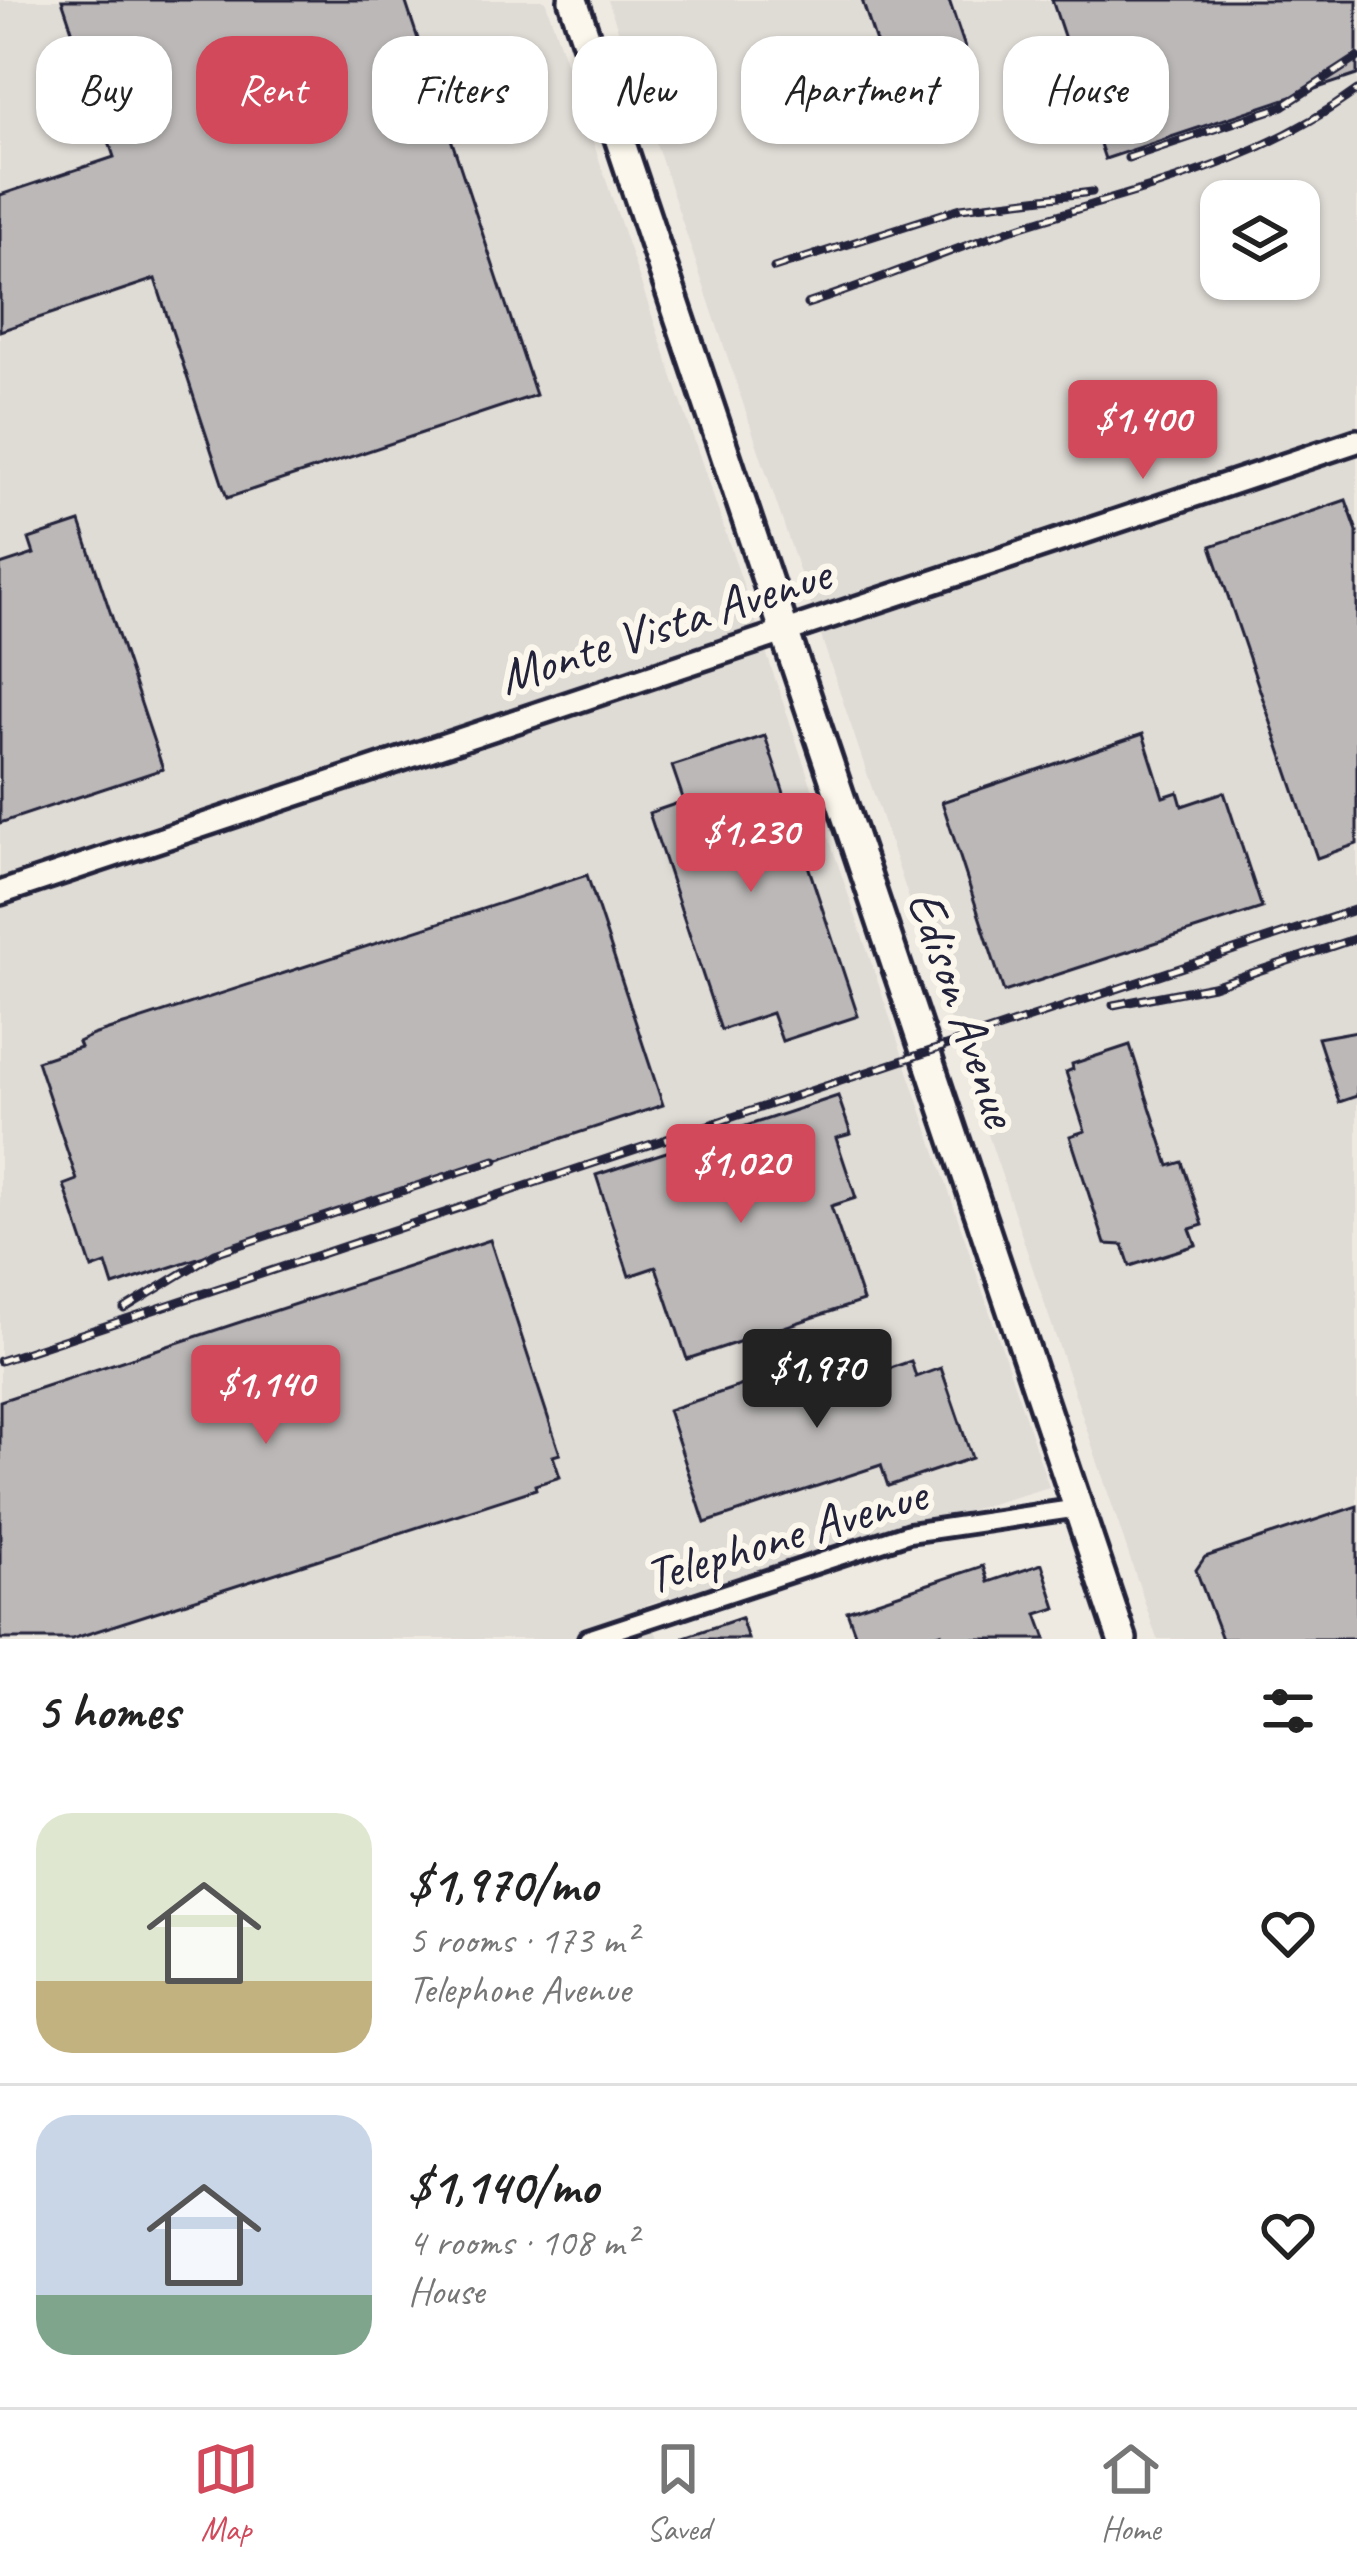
<!DOCTYPE html>
<html lang="en">
<head>
<meta charset="utf-8">
<style>
  body { margin:0; font-family:Caveat,sans-serif; background:#f6f6f6; color:#222; height:100vh; display:flex; flex-direction:column; font-size:45px; white-space:nowrap }
  * { box-sizing:border-box; margin:0 }
  p { font-size:39px; color:#767676 }
  .icon { flex:none; width:66px; height:66px; fill:none; stroke:currentColor; stroke-width:2; stroke-linecap:round; stroke-linejoin:round }
  .map { position:relative; height:1639px; overflow:hidden }
  .panel { display:flex; flex-direction:column; background:#fff; flex:1 }
  .panel>* { flex:none }
  .top-card { position:absolute; left:36px; top:36px; width:1287px; height:108px; display:flex; gap:24px }
  .fabs { position:absolute; left:1200px; top:180px; display:grid; gap:24px }
  .fabs a { display:grid; place-items:center; width:120px; height:120px; border-radius:24px; background:#fff; box-shadow:0 3px 9px #0004; font-size:60px }
  .price { position:absolute; translate:-50% -102px; padding:0 27px; border-radius:12px; background:#d1495b; color:#fff; font-size:39px; line-height:78px; filter:drop-shadow(0 3px 6px #0008) }
  .price::after { content:''; position:absolute; left:50%; top:72px; width:36px; height:27px; margin-left:-18px; background:inherit; clip-path:polygon(0 0,100% 0,50% 100%) }
  .price.selected { background:#222; color:#fff }
  ul { padding:0; list-style:none }
  li { display:flex; align-items:center; gap:36px; height:300px; padding:0 36px }
  li+li { border-top:3px solid #e0e0e0 }
  li span { display:grid; place-items:center; flex:none; width:336px; height:240px; border-radius:36px; color:#555 }
  li>.icon { margin-inline-start:auto }
  span .icon { width:144px; height:144px; fill:#fffc; stroke-width:1 }
  li b { font-size:51px }
  h2 { display:flex; justify-content:space-between; align-items:center; height:144px; padding:0 36px; font-size:51px }
  .tag { padding:0 42px; border-radius:36px; background:#fff; box-shadow:0 3px 9px #0004; font-size:42px; line-height:108px }
  .tag.selected { background:#d1495b; color:#fff }
  .tabs { display:flex; justify-content:space-around; align-items:center; height:168px; border-top:3px solid #e0e0e0; background:#fff; font-size:33px; color:#767676 }
  .tabs a { display:grid; justify-items:center; gap:6px }
  .tabs .selected { color:#d1495b }
  .map>svg:first-child { display:block }
  .built { fill:#dfdbd5; fill-rule:evenodd }
  .building { fill:#bcb8b8; stroke:#22223b; stroke-width:3 }
  .lines { fill:none; stroke-linecap:round; stroke-linejoin:round }
  .minor-casing { stroke:#22223b; stroke-width:26 }
  .tertiary-casing { stroke:#22223b; stroke-width:30 }
  .primary-casing { stroke:#22223b; stroke-width:36 }
  .minor { stroke:#fbf7ec; stroke-width:16 }
  .tertiary { stroke:#fbf7ec; stroke-width:21 }
  .primary { stroke:#fbf7ec; stroke-width:27 }
  .rail-casing { stroke:#22223b; stroke-width:9 }
  .rail { stroke:#fbf7ec; stroke-width:4.5; stroke-dasharray:14; stroke-linecap:butt }
  .labels { text-anchor:middle; stroke-width:12; stroke-linejoin:round; paint-order:stroke }
  .street-label { font-size:51px; fill:#22223b; stroke:#fbf7ec }
</style>
</head>
<body>
<div class="map">
<svg width="1357" height="1639" viewBox="0 0 1357 1639">
  <rect width="100%" height="100%" fill="#eeeae2"/>
  <filter id="ink" filterUnits="userSpaceOnUse"><feTurbulence type="fractalNoise" baseFrequency=".00833" numOctaves="2"/><feDisplacementMap in="SourceGraphic" scale="24" xChannelSelector="R" yChannelSelector="G"/><feConvolveMatrix kernelMatrix="1 2 1 2 8 2 1 2 1" color-interpolation-filters="sRGB"/></filter>
  <g filter="url(#ink)">
    <!-- built -->
    <g class="built">
      <polygon points="0,0 545,0 1049,1487 647,1604 658,1639 0,1639"/>
      <path d="M608,0h749v1639h-200zM1221,201h78v78h-78z"/>
    </g>
    <!-- building -->
    <g class="building">
      <polygon points="62,0 405,0 536,395 227,498 155,279 0,331 0,195 114,157"/>
      <polygon points="862,0 949,0 973,71 894,97"/>
      <polygon points="1052,0 1357,0 1357,75 1105,159"/>
      <polygon points="1346,500 1357,531 1357,844 1317,858 1211,546"/>
      <polygon points="80,522 163,769 0,823 0,565 34,554 29,539"/>
      <polygon points="1143,734 1163,797 1178,792 1182,806 1224,792 1262,908 1004,992 942,802"/>
      <polygon points="765,736 858,1016 782,1041 772,1013 721,1030 649,813 684,801 672,766"/>
      <polygon points="587,875 663,1105 113,1286 106,1264 92,1269 64,1185 77,1180 37,1061 80,1047 78,1042 93,1035"/>
      <polygon points="1357,1031 1357,1096 1339,1102 1318,1038"/>
      <polygon points="1130,1045 1169,1166 1182,1162 1203,1225 1190,1229 1196,1245 1130,1266 1123,1245 1105,1244 1070,1136 1085,1131 1066,1072 1073,1069 1072,1064"/>
      <polygon points="838,1096 851,1134 836,1138 856,1198 831,1206 863,1301 687,1359 656,1267 629,1276 596,1175"/>
      <polygon points="490,1240 560,1454 553,1456 560,1477 535,1485 536,1489 72,1639 0,1639 0,1401"/>
      <polygon points="875,1341 885,1370 911,1361 916,1377 941,1368 972,1458 888,1486 881,1465 705,1523 668,1410"/>
      <polygon points="1357,1506 1357,1639 1222,1639 1196,1570 1205,1557"/>
      <polygon points="1042,1564 1056,1608 1037,1614 1046,1639 943,1639 941,1633 924,1639 857,1639 847,1611 983,1566 988,1582"/>
      <polygon points="741,1618 748,1639 684,1639 684,1637"/>
    </g>
    <g class="lines">
      <!-- minor casing -->
      <g class="minor-casing">
        <polyline id="minor" points="588,1639 909,1533 1079,1508"/>
      </g>
      <!-- tertiary casing -->
      <g class="tertiary-casing">
        <polyline id="tertiary" points="0,893 1357,441"/>
      </g>
      <!-- primary casing -->
      <g class="primary-casing">
        <polyline id="primary" points="573,0 1122,1639"/>
      </g>
      <!-- minor -->
      <use href="#minor" class="minor"/>
      <!-- tertiary -->
      <use href="#tertiary" class="tertiary"/>
      <!-- primary -->
      <use href="#primary" class="primary"/>
      <!-- rail casing -->
      <g class="rail-casing">
        <g id="rail">
          <polyline points="1128,158 1283,106 1357,58"/>
          <polyline points="774,268 961,208 1092,192"/>
          <path d="M807,304c74,-24 144,-55 218,-79 117,-37 231,-60 332,-135"/>
          <polyline points="1113,1005 1213,986 1357,938"/>
          <polyline points="124,1309 215,1253 495,1160"/>
          <polyline points="0,1361 1357,909"/>
        </g>
      </g>
      <!-- rail -->
      <use href="#rail" class="rail"/>
    </g>
  </g>
  <g class="labels">
    <!-- street labels -->
    <g class="street-label">
      <text transform="translate(664 624) rotate(-18)" y="18">Monte Vista Avenue</text>
      <text transform="translate(964 1008) rotate(71)" y="18">Edison Avenue</text>
      <text transform="translate(785 1534) rotate(-17)" y="18">Telephone Avenue</text>
    </g>
  </g>
</svg>
<div class="fabs">
<a><svg class="icon" aria-label="layers" viewBox="0 0 24 24"><path d="M12 4l9 5-9 5-9-5zM3 14l9 5 9-5"/></svg></a>
</div>
<b class="price" style="left:1143px;top:482px">$1,400</b>
<b class="price" style="left:751px;top:895px">$1,230</b>
<b class="price" style="left:741px;top:1226px">$1,020</b>
<b class="price selected" style="left:817px;top:1431px">$1,970</b>
<b class="price" style="left:266px;top:1447px">$1,140</b>
<div class="top-card">
<a class="tag">Buy</a>
<a class="tag selected">Rent</a>
<a class="tag">Filters</a>
<a class="tag">New</a>
<a class="tag">Apartment</a>
<a class="tag">House</a>
</div>
</div>
<section class="panel">
<h2>5 homes<svg class="icon" aria-label="filters" viewBox="0 0 24 24"><path d="M4 7h16M4 17h16"/><circle cx="9" cy="7" r="2"/><circle cx="15" cy="17" r="2"/></svg></h2>
<ul>
<li><span style="background:linear-gradient(#dfe7d0 70%,#c2b280 0)"><svg class="icon" aria-label="home" viewBox="0 0 24 24"><path d="M3 11l9-7 9 7M6 9v11h12V9"/></svg></span><div><b>$1,970/mo</b><p>5 rooms · 173 m²</p><p>Telephone Avenue</p></div><svg class="icon" aria-label="heart" viewBox="0 0 24 24"><path d="M12 20l-8-8c-3-5 5-10 8-4 3-6 11-1 8 4z"/></svg></li>
<li><span style="background:linear-gradient(#c9d6e8 75%,#7fa58c 0)"><svg class="icon" aria-label="home" viewBox="0 0 24 24"><path d="M3 11l9-7 9 7M6 9v11h12V9"/></svg></span><div><b>$1,140/mo</b><p>4 rooms · 108 m²</p><p>House</p></div><svg class="icon" aria-label="heart" viewBox="0 0 24 24"><path d="M12 20l-8-8c-3-5 5-10 8-4 3-6 11-1 8 4z"/></svg></li>
</ul>
</section>
<nav class="tabs">
<a class="selected"><svg class="icon" aria-label="map" viewBox="0 0 24 24"><path d="M3 6l6-2 6 2 6-2v14l-6 2-6-2-6 2zM9 4v14M15 6v14"/></svg>Map</a>
<a><svg class="icon" aria-label="saved" viewBox="0 0 24 24"><path d="M7 4h10v16l-5-4-5 4z"/></svg>Saved</a>
<a><svg class="icon" aria-label="home" viewBox="0 0 24 24"><path d="M3 11l9-7 9 7M6 9v11h12V9"/></svg>Home</a>
</nav>
</body>
</html>
